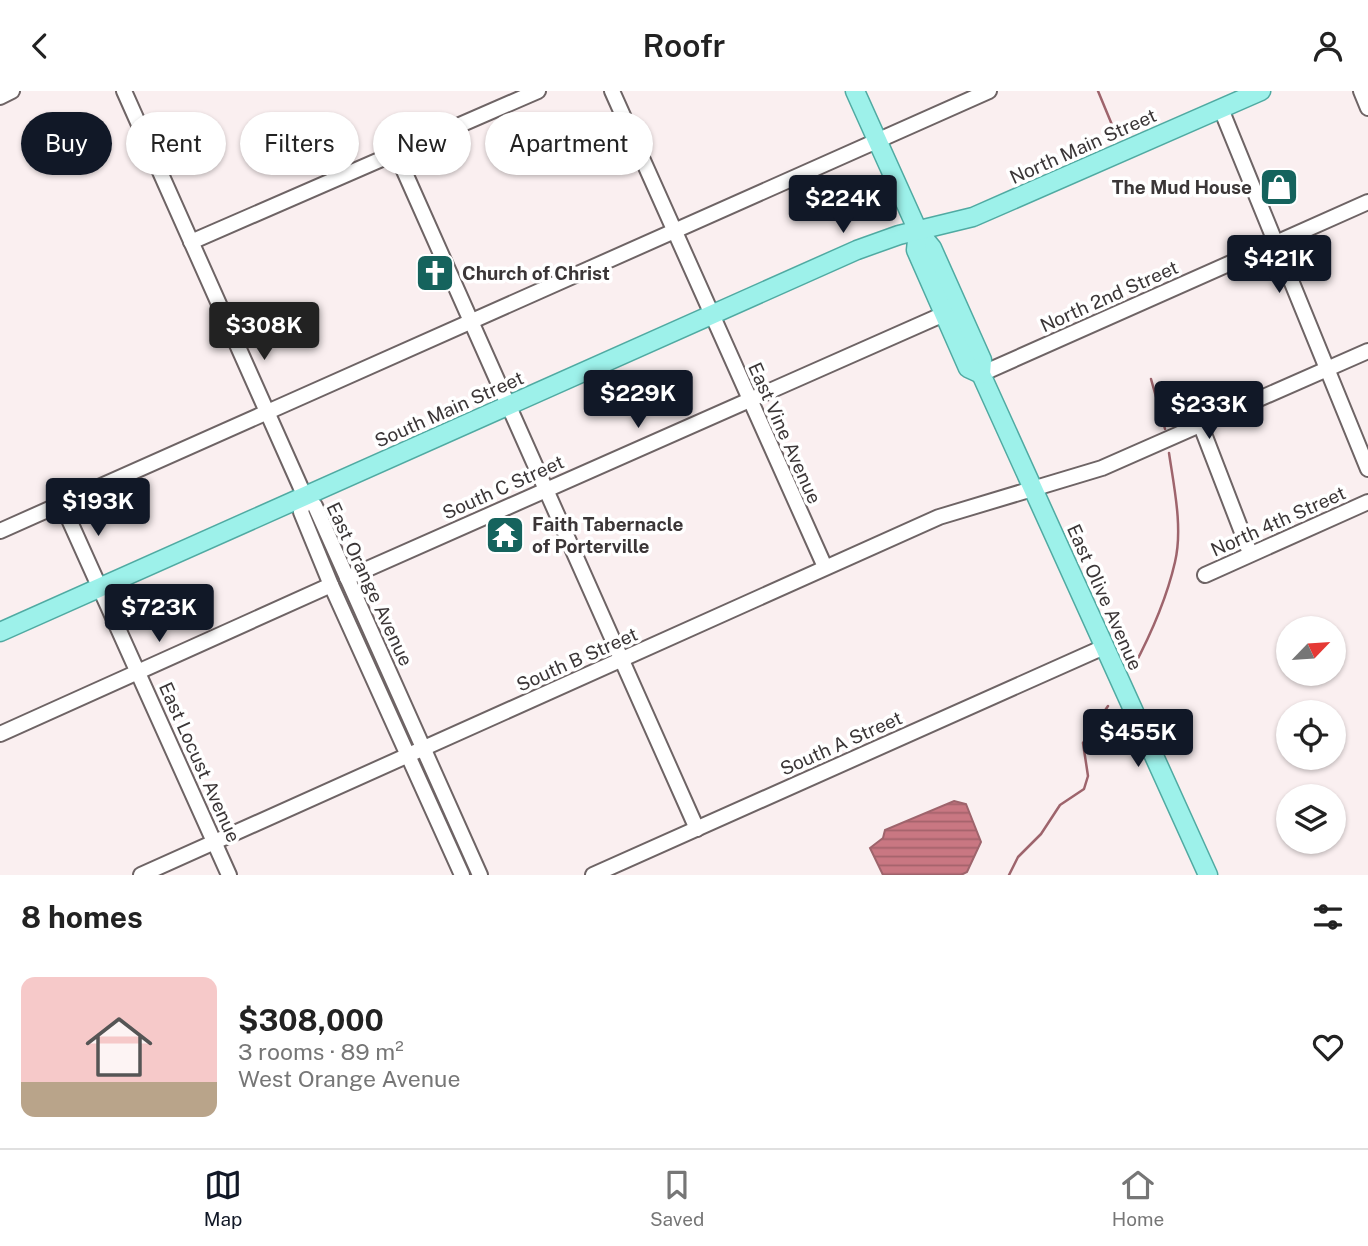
<!DOCTYPE html>
<html lang="en">
<head>
<meta charset="utf-8">
<style>
  body { margin:0; font-family:"Public Sans",sans-serif; background:#f2f2f2; color:#222; height:100vh; display:flex; flex-direction:column; font-size:26px; white-space:nowrap }
  * { box-sizing:border-box; margin:0 }
  p { font-size:23px; color:#767676 }
  .icon { flex:none; width:38px; height:38px; fill:none; stroke:currentColor; stroke-width:2; stroke-linecap:round; stroke-linejoin:round }
  .map { position:relative; height:784px; overflow:hidden }
  .sheet { display:flex; flex-direction:column; background:#fff; flex:1 }
  .sheet>* { flex:none }
  .banner { position:absolute; left:21px; top:21px; width:700px; height:63px; display:flex; gap:14px }
  .needle { width:46px; rotate:65deg }
  .tools { position:absolute; left:1276px; top:525px; display:grid; gap:14px }
  .tools a { display:grid; place-items:center; width:70px; height:70px; border-radius:50%; background:#fff; box-shadow:0 2px 5px #0004; font-size:35px }
  .price { position:absolute; translate:-50% -60px; padding:0 16px; border-radius:7px; background:#111827; color:#fff; font-size:23px; line-height:46px; filter:drop-shadow(0 2px 4px #0008) }
  .price::after { content:''; position:absolute; left:50%; top:42px; width:21px; height:16px; margin-left:-10px; background:inherit; clip-path:polygon(0 0,100% 0,50% 100%) }
  .price.selected { background:#222; color:#fff }
  ul { padding:0; list-style:none }
  li { display:flex; align-items:center; gap:21px; height:175px; padding:0 21px }
  li+li { border-top:2px solid #e0e0e0 }
  li span { display:grid; place-items:center; flex:none; width:196px; height:140px; border-radius:14px; color:#555 }
  li>.icon { margin-inline-start:auto }
  span .icon { width:84px; height:84px; fill:#fffc; stroke-width:1 }
  li b { font-size:30px }
  h2 { display:flex; justify-content:space-between; align-items:center; height:84px; padding:0 21px; font-size:30px }
  .pill { padding:0 24px; border-radius:32px; background:#fff; box-shadow:0 2px 5px #0004; font-size:24px; line-height:63px }
  .pill.selected { background:#111827; color:#fff }
  header { display:flex; justify-content:space-between; align-items:center; height:91px; padding:0 21px; background:#fff; font-size:32px; font-weight:600 }
  .tabs { display:flex; justify-content:space-around; align-items:center; height:98px; border-top:2px solid #e0e0e0; background:#fff; font-size:19px; color:#767676 }
  .tabs a { display:grid; justify-items:center; gap:4px }
  .tabs .selected { color:#111827 }
  .map>svg:first-child { display:block }
  .water { fill:url(#water-rules); stroke:#9e646c; stroke-width:2 }
  .lines { fill:none; stroke-linecap:round; stroke-linejoin:round }
  .stream { stroke:#9e646c; stroke-width:2.5 }
  .minor-casing { stroke:#6e6465; stroke-width:18 }
  .major-casing { stroke:#50aaa2; stroke-width:21 }
  .minor { stroke:#fff; stroke-width:14 }
  .major { stroke:#9df1ea; stroke-width:18 }
  .labels { text-anchor:middle; stroke-width:7; stroke-linejoin:round; paint-order:stroke }
  .street-label { font-size:19px; fill:#3b3637; stroke:#fff }
  .poi-label { font-size:19px; font-weight:bold; fill:#3b3637; stroke:#fff; text-anchor:start }
</style>
</head>
<body>
<header><svg class="icon" aria-label="back" viewBox="0 0 24 24"><path d="M15 5l-7 7 7 7"/></svg>Roofr<svg class="icon" aria-label="person" viewBox="0 0 24 24"><circle cx="12" cy="8" r="4"/><path d="M4 21q1-7 8-7t8 7"/></svg></header>
<div class="map">
<svg width="1368" height="784" viewBox="0 0 1368 784">
  <defs>
    <pattern id="water-rules" width="6" height="5" patternUnits="userSpaceOnUse" patternTransform="scale(1.75)"><rect width="6" height="5" fill="#c97782"/><path d="M0 2.5h6" fill="none" stroke="#a4626b"/></pattern>
  </defs>
  <rect width="100%" height="100%" fill="#faeff0"/>
  <!-- water -->
  <polygon class="water" points="954,710 966,713 981,751 967,781 961,784 883,784 870,757 883,747 885,739"/>
  <g class="lines">
    <!-- stream -->
    <g class="stream">
      <polyline points="1098,0 1115,41"/>
      <polyline points="1151,288 1165,338"/>
      <path d="M1133,577c17,-32 34,-71 42,-106 8,-34 -1,-75 -6,-109"/>
      <polyline points="1009,784 1018,766 1041,743 1060,714 1084,698 1088,685 1083,652 1108,615"/>
    </g>
    <!-- minor casing -->
    <g class="minor-casing">
      <g id="minor">
        <polyline points="124,0 305,406 315,415 480,784"/>
        <polyline points="612,0 825,476"/>
        <polyline points="1361,0 1368,17"/>
        <polyline points="0,6 12,0"/>
        <polyline points="1221,18 1368,378"/>
        <polyline points="397,64 697,738"/>
        <polyline points="191,151 538,0"/>
        <polyline points="981,283 1368,111"/>
        <polyline points="1201,335 1250,462"/>
        <polyline points="305,406 301,421 331,494 462,784"/>
        <polyline points="62,413 229,784"/>
        <polyline points="0,440 989,0"/>
        <polyline points="1205,484 1368,411"/>
        <polyline points="347,487 944,223"/>
        <polyline points="0,643 331,494"/>
        <polyline points="141,784 939,426 1102,377 1368,260"/>
        <polyline points="593,784 1104,556"/>
      </g>
    </g>
    <!-- major casing -->
    <g class="major-casing">
      <g id="major">
        <polyline points="855,0 918,140 932,157 982,269 981,283 1208,784"/>
        <polyline points="918,140 916,159 968,277 981,283"/>
        <polyline points="0,541 857,159 899,144 973,126 1261,0"/>
      </g>
    </g>
    <!-- minor -->
    <use href="#minor" class="minor"/>
    <!-- major -->
    <use href="#major" class="major"/>
  </g>
  <!-- icons -->
  <defs>
    <g id="shop-square" transform="scale(2.0125)"><rect x="-9" y="-9" width="18" height="18" rx="4" fill="#15635d" stroke="#fff"/><path d="M-5-2.5h2.3a2.7 3.5 0 0 1 5.4 0H5L5.5 6h-11ZM-1.5-2.5h3a1.5 2.3 0 0 0-3 0Z" fill="#fff"/></g>
    <g id="church-square" transform="scale(2.0125)"><rect x="-9" y="-9" width="18" height="18" rx="4" fill="#15635d" stroke="#fff"/><path d="M-1.2-6h2.4v3.5h3.3v2.4h-3.3V6h-2.4V-.1h-3.3v-2.4h3.3Z" fill="#fff"/></g>
    <g id="temple-square" transform="scale(2.0125)"><rect x="-9" y="-9" width="18" height="18" rx="4" fill="#15635d" stroke="#fff"/><path d="M0-6L5-2H3V0L6.5 2.5H4V6H1.5V3h-3V6H-4V2.5H-6.5L-3 0V-2H-5Z" fill="#fff"/></g>
  </defs>
  <g fill-rule="evenodd">
    <use href="#shop-square" x="1279" y="96"/>
    <use href="#church-square" x="435" y="182"/>
    <use href="#temple-square" x="505" y="444"/>
  </g>
  <g class="labels">
    <!-- street labels -->
    <g class="street-label">
      <text transform="translate(1083 55) rotate(-24)" y="7">North Main Street</text>
      <text transform="translate(1109 205) rotate(-24)" y="7">North 2nd Street</text>
      <text transform="translate(449 318) rotate(-24)" y="7">South Main Street</text>
      <text transform="translate(785 342) rotate(66)" y="7">East Vine Avenue</text>
      <text transform="translate(503 396) rotate(-24)" y="7">South C Street</text>
      <text transform="translate(1278 430) rotate(-24)" y="7">North 4th Street</text>
      <text transform="translate(370 493) rotate(65)" y="7">East Orange Avenue</text>
      <text transform="translate(1105 506) rotate(66)" y="7">East Olive Avenue</text>
      <text transform="translate(577 568) rotate(-24)" y="7">South B Street</text>
      <text transform="translate(841 652) rotate(-24)" y="7">South A Street</text>
      <text transform="translate(200 671) rotate(66)" y="7">East Locust Avenue</text>
    </g>
    <!-- poi labels -->
    <g class="poi-label">
      <text x="1252" y="103" text-anchor="end">The Mud House</text>
      <text x="462" y="189">Church of Christ</text>
      <text x="532" y="440">Faith Tabernacle<tspan x="532" dy="22">of Porterville</tspan></text>
    </g>
  </g>
</svg>
<div class="tools">
<a><svg class="needle" viewBox="-14 -14 28 28"><path d="M0-13l5 13h-10z" fill="#e53935"/><path d="M0 13l5-13h-10z" fill="#767676"/></svg></a>
<a><svg class="icon" aria-label="locate" viewBox="0 0 24 24"><circle cx="12" cy="12" r="6"/><path d="M12 2v4M12 18v4M2 12h4M18 12h4"/></svg></a>
<a><svg class="icon" aria-label="layers" viewBox="0 0 24 24"><path d="M12 4l9 5-9 5-9-5zM3 14l9 5 9-5"/></svg></a>
</div>
<b class="price" style="left:843px;top:144px">$224K</b>
<b class="price" style="left:1279px;top:204px">$421K</b>
<b class="price selected" style="left:264px;top:271px">$308K</b>
<b class="price" style="left:638px;top:339px">$229K</b>
<b class="price" style="left:1209px;top:350px">$233K</b>
<b class="price" style="left:98px;top:447px">$193K</b>
<b class="price" style="left:159px;top:553px">$723K</b>
<b class="price" style="left:1138px;top:678px">$455K</b>
<div class="banner">
<a class="pill selected">Buy</a>
<a class="pill">Rent</a>
<a class="pill">Filters</a>
<a class="pill">New</a>
<a class="pill">Apartment</a>
</div>
</div>
<section class="sheet">
<h2>8 homes<svg class="icon" aria-label="filters" viewBox="0 0 24 24"><path d="M4 7h16M4 17h16"/><circle cx="9" cy="7" r="2"/><circle cx="15" cy="17" r="2"/></svg></h2>
<ul>
<li><span style="background:linear-gradient(#f6c9c9 75%,#b9a48a 0)"><svg class="icon" aria-label="home" viewBox="0 0 24 24"><path d="M3 11l9-7 9 7M6 9v11h12V9"/></svg></span><div><b>$308,000</b><p>3 rooms · 89 m²</p><p>West Orange Avenue</p></div><svg class="icon" aria-label="heart" viewBox="0 0 24 24"><path d="M12 20l-8-8c-3-5 5-10 8-4 3-6 11-1 8 4z"/></svg></li>
</ul>
</section>
<nav class="tabs">
<a class="selected"><svg class="icon" aria-label="map" viewBox="0 0 24 24"><path d="M3 6l6-2 6 2 6-2v14l-6 2-6-2-6 2zM9 4v14M15 6v14"/></svg>Map</a>
<a><svg class="icon" aria-label="saved" viewBox="0 0 24 24"><path d="M7 4h10v16l-5-4-5 4z"/></svg>Saved</a>
<a><svg class="icon" aria-label="home" viewBox="0 0 24 24"><path d="M3 11l9-7 9 7M6 9v11h12V9"/></svg>Home</a>
</nav>
</body>
</html>
